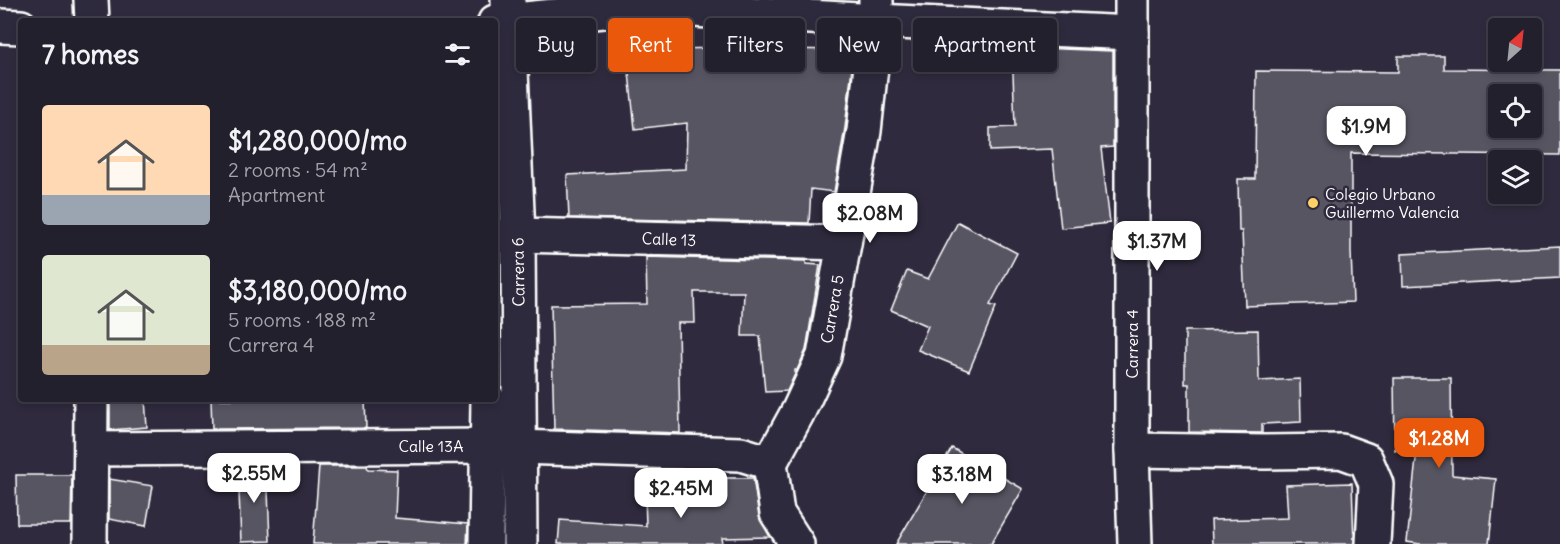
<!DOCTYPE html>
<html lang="en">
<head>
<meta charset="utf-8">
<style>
  body { margin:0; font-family:Delius,sans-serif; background:#2f2d3a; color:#f1f3f6; height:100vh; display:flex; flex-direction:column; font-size:22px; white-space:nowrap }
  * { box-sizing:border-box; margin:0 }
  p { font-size:20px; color:#a3a3aa }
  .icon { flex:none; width:33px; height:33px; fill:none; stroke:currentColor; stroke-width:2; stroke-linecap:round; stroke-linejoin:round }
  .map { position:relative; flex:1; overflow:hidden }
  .drawer { position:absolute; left:18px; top:18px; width:480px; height:384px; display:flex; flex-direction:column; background:#23202e; border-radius:6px; box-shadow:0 3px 9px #0003,0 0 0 2px #403e4a }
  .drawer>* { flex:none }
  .guide { position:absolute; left:516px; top:18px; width:570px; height:54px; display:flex; gap:12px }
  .needle { width:39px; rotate:27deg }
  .controls { position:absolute; left:1488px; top:18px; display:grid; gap:12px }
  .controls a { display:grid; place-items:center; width:54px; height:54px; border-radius:6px; background:#23202e; box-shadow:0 3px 9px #0003,0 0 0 2px #403e4a; font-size:30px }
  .price { position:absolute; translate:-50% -51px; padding:0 14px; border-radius:12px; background:#fff; color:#222; font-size:20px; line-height:39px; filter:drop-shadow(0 2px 3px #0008) }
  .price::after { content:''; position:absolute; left:50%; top:36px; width:18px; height:14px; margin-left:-9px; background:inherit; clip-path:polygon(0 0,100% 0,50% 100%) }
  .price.active { background:#ea580c; color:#fff }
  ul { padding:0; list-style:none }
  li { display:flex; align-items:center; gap:18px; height:150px; padding:0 24px }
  li span { display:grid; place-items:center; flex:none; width:168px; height:120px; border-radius:6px; color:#555 }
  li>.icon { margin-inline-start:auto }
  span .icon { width:72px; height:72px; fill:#fffc; stroke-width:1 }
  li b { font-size:26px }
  h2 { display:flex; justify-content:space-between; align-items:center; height:72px; padding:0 24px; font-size:26px }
  .chip { padding:0 21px; border-radius:6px; background:#23202e; box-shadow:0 3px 9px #0003,0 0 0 2px #403e4a; font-size:21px; line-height:54px }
  .chip.active { background:#ea580c; color:#fff }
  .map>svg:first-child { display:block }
  .building { fill:#595564; stroke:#fff; stroke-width:1.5; fill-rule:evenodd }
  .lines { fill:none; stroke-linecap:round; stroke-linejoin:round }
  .minor-casing { stroke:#fff; stroke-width:38 }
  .minor { stroke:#2f2a3d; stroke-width:33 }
  .poi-dot { fill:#ffd166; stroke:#2f2a3d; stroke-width:2 }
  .labels { text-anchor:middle; stroke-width:5; stroke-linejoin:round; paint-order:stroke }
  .poi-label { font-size:16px; fill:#fff; stroke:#2f2a3d; text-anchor:start }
  .street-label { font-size:16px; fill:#fff; stroke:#2f2a3d }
</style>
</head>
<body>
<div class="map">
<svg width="1560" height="544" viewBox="0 0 1560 544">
  <rect width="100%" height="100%" fill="#2f2a3d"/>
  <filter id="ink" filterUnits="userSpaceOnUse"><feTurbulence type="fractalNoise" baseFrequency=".0167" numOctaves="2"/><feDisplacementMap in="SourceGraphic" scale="12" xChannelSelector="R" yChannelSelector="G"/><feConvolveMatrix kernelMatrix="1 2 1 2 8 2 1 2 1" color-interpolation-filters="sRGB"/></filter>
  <g filter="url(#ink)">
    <!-- building -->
    <g class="building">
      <polygon points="1012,47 1113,51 1113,147 1101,148 1110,223 1061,228 1052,149 990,151 990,128 1015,127"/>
      <polygon points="724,48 725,52 769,53 769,49 854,50 845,128 834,192 811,189 809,223 569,218 567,175 686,169 687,123 635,129 627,54 670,49"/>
      <path d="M1398,56h46v13l116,1v85l-209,-2v99l2,50 -108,4 -3,-75h-3l-1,-52h17l1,-108 142,1zM1498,94h34v34h-34z"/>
      <polygon points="958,222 1017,253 990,305 996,307 969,371 918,350 928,326 891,310 907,271 928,279"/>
      <polygon points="1560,246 1560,278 1403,286 1402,254"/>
      <polygon points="646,257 806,261 806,264 820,265 806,350 797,370 795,370 795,374 787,391 765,392 760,336 742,336 744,292 694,292 695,323 678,323 680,433 554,429 551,305 647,304"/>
      <polygon points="1258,330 1259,381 1300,379 1301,422 1262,424 1262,433 1189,432 1189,384 1185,384 1185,331"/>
      <polygon points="1394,378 1451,378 1452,475 1496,479 1489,544 1420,544 1407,542 1417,450 1395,450"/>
      <polygon points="110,399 145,399 147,427 110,430"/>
      <polygon points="211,399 365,399 366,428 212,429"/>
      <polygon points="952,448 1023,489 991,544 896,544"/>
      <polygon points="267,466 270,541 241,542 238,467"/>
      <polygon points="319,466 367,466 368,469 397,470 395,518 468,524 467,544 313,544"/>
      <polygon points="16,475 72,475 71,524 17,524"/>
      <polygon points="724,478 753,478 759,516 770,537 722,538 723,544 558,544 560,520 646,526 645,495 683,493 683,487 724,486"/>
      <polygon points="109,479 153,486 146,526 109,519"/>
      <polygon points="1352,483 1354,544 1212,544 1211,520 1288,518 1286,485"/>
    </g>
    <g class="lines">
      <!-- minor casing -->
      <g class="minor-casing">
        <g id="minor">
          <polyline points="91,0 92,21"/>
          <polyline points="508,0 518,235 520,544"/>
          <polyline points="1132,0 1132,450 1135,544"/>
          <polyline points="495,22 643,7 876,21 1132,33"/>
          <polyline points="0,26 21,27"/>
          <polyline points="497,236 518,235 844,243"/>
          <polyline points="91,449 487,446 741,454 770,463"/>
          <polyline points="1132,450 1265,452 1341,451 1366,460 1376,484 1373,544"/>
          <polyline points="770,463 799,410 824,356 864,131 876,21 876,0"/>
          <polyline points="770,463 777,513 797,544"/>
          <polyline points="90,544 91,399"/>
          <polyline points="486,544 488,399"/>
        </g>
      </g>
      <!-- minor -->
      <use href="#minor" class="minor"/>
    </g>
  </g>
  <!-- markers -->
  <circle class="poi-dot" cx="1313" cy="203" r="6"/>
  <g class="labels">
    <!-- poi labels -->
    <g class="poi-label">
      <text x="1325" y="200">Colegio Urbano<tspan x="1325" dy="18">Guillermo Valencia</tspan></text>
    </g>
    <!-- street labels -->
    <g class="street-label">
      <text transform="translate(669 239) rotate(2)" y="6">Calle 13</text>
      <text transform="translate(518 272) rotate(-91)" y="6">Carrera 6</text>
      <text transform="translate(832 309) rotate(-80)" y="6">Carrera 5</text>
      <text transform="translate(1132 344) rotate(-90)" y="6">Carrera 4</text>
      <text x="431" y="452">Calle 13A</text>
    </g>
  </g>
</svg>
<div class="controls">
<a><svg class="needle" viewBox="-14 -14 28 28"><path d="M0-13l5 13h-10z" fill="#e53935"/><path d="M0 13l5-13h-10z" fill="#a3a3aa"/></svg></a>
<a><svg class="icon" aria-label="locate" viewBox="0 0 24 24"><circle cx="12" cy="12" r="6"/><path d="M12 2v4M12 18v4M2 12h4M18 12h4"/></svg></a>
<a><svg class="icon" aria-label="layers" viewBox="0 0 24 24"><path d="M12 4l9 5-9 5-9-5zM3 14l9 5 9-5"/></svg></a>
</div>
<b class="price" style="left:1366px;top:157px">$1.9M</b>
<b class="price" style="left:870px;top:244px">$2.08M</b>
<b class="price" style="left:1157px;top:272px">$1.37M</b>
<b class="price active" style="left:1439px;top:469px">$1.28M</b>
<b class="price" style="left:254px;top:504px">$2.55M</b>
<b class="price" style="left:962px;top:505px">$3.18M</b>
<b class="price" style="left:681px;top:519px">$2.45M</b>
<div class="guide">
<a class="chip">Buy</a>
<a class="chip active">Rent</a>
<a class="chip">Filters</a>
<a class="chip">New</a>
<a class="chip">Apartment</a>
</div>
<section class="drawer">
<h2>7 homes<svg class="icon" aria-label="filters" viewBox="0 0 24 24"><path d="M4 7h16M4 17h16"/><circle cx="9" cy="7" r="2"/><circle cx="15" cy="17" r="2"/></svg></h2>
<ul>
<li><span style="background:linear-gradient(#ffd9b3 75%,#9aa5b1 0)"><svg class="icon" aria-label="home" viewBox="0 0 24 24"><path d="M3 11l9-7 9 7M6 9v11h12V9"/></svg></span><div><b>$1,280,000/mo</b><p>2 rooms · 54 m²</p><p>Apartment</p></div></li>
<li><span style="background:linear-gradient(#dfe7d0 75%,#b9a48a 0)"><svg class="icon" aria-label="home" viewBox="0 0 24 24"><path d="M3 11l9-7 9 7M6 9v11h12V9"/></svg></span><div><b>$3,180,000/mo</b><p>5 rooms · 188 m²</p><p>Carrera 4</p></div></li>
</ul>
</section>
</div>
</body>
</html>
